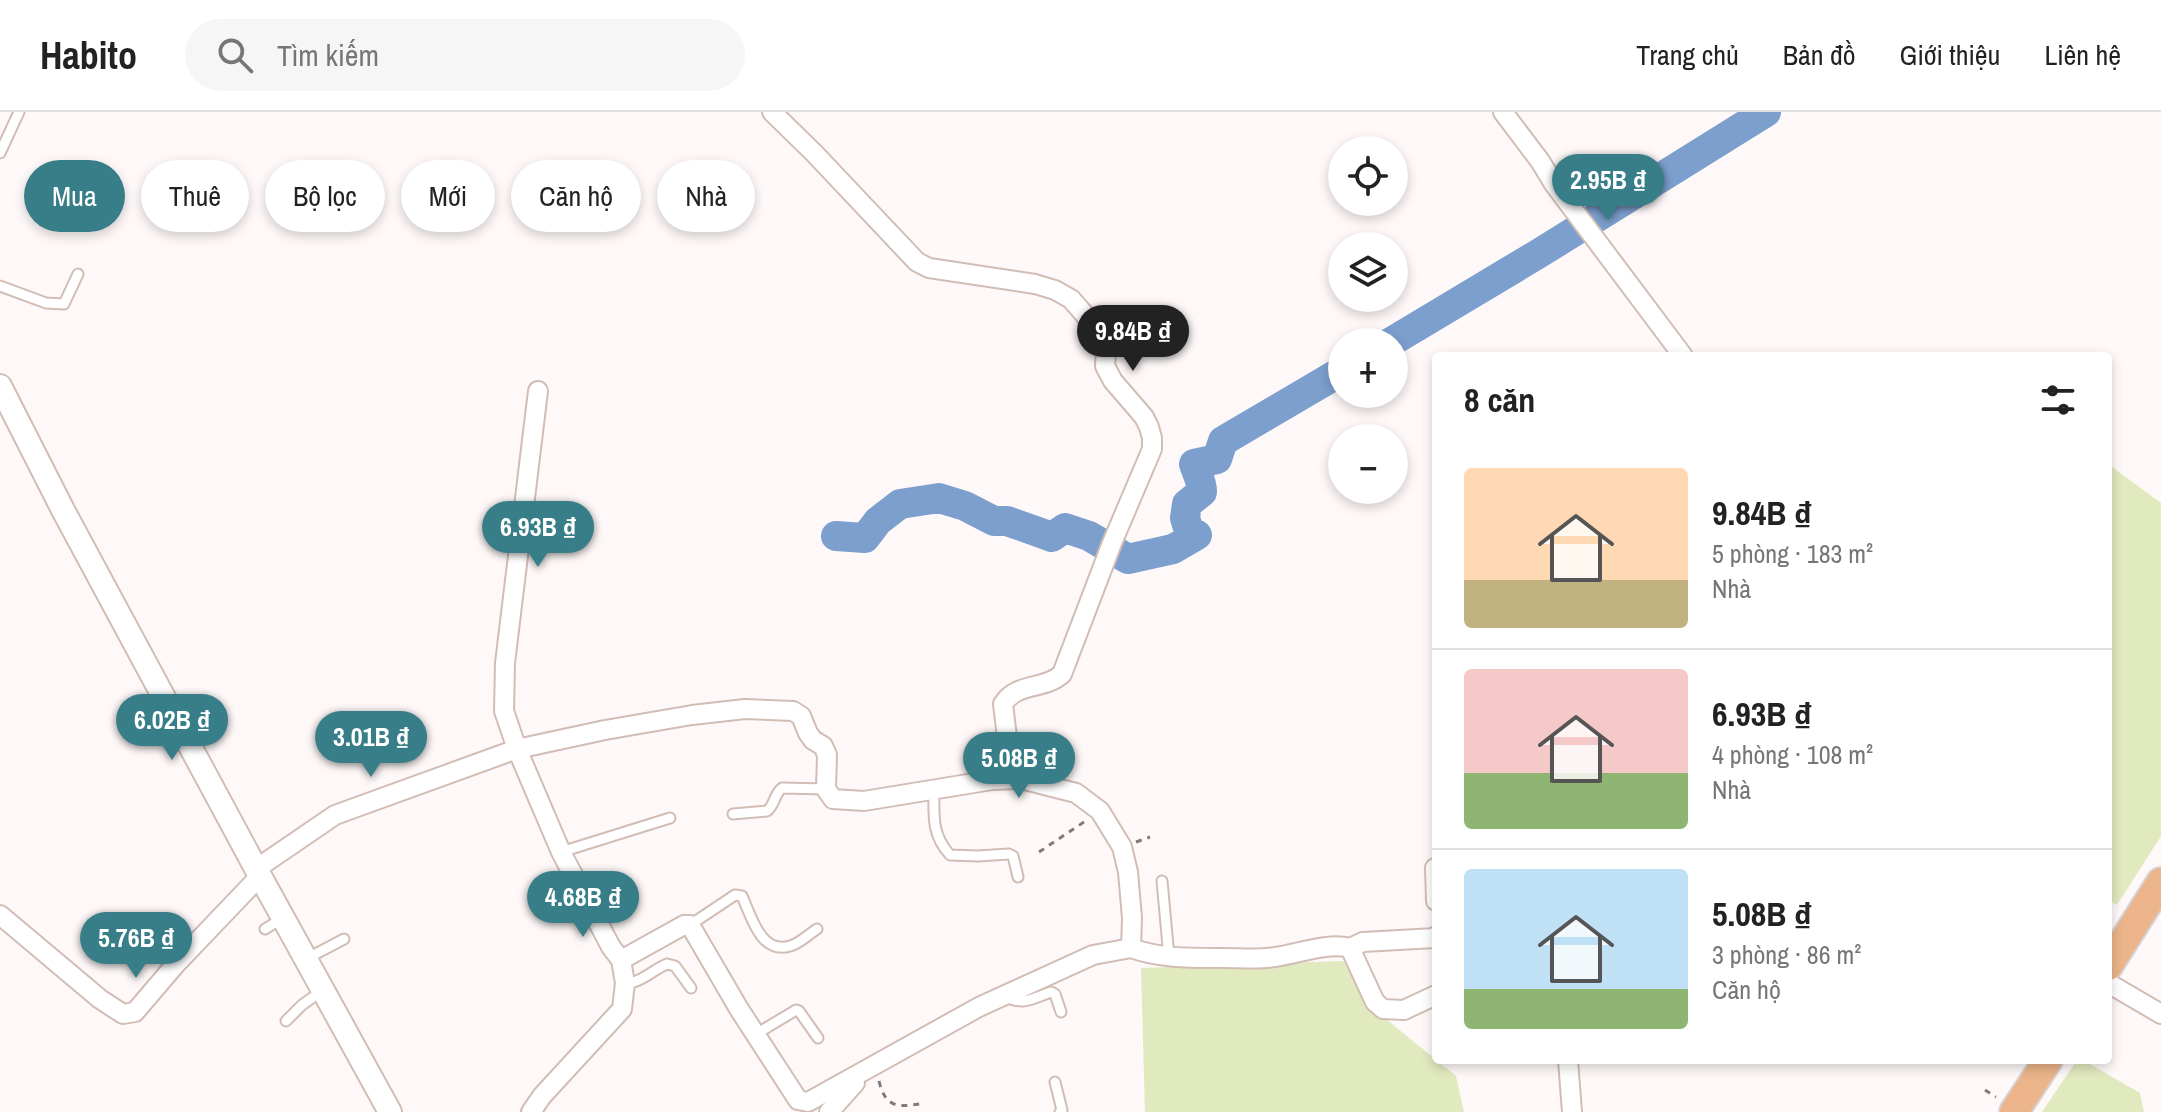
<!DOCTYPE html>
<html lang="vi">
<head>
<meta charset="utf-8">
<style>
  body { margin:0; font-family:"Archivo Narrow",sans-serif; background:#f6f6f6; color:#222; height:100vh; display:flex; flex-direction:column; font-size:30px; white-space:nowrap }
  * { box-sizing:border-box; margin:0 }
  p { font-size:26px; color:#767676 }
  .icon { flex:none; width:44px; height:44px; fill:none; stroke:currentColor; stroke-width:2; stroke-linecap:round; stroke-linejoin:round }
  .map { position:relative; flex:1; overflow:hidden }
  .details { position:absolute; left:1432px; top:240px; width:680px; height:712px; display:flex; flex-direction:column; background:#fff; border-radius:8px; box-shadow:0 4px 12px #0003 }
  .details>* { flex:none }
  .banner { position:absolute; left:24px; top:48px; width:760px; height:72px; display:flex; gap:16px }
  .buttons { position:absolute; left:1328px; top:24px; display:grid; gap:16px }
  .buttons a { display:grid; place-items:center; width:80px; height:80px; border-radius:50%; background:#fff; box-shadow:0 4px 12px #0003; font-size:40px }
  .price { position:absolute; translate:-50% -68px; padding:0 18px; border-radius:28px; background:#387e89; color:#fff; font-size:26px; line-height:52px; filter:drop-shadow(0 2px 4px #0008) }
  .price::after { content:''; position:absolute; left:50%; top:48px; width:24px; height:18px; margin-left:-12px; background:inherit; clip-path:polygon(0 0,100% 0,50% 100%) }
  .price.current { background:#222; color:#fff }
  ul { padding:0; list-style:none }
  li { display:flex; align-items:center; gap:24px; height:200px; padding:0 32px }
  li+li { border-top:2px solid #e0e0e0 }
  li span { display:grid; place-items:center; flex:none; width:224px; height:160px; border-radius:8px; color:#555 }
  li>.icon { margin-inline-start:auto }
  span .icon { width:96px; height:96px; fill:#fffc; stroke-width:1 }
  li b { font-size:34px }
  h2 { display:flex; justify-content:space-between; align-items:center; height:96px; padding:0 32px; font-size:34px }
  .chip { padding:0 28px; border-radius:36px; background:#fff; box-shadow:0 4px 12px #0003; font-size:28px; line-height:72px }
  .chip.current { background:#387e89; color:#fff }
  header { display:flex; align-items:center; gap:48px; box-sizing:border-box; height:112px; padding:0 40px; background:#fff; border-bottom:2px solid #e0e0e0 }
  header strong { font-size:38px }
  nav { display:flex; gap:44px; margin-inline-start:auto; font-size:28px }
  .search { width:560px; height:72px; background:#f6f6f6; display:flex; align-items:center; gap:20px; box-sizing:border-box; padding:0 28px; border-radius:44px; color:#767676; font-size:30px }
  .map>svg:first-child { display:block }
  .green { fill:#e1e9bf }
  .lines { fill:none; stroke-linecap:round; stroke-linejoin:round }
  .river { stroke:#7d9fce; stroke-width:30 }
  .service-casing { stroke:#d2bdb5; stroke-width:13 }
  .minor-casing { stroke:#d2bdb5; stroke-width:22 }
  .tertiary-casing { stroke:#d2bdb5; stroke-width:26 }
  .trunk-casing { stroke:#d5d3d3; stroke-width:32 }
  .path { stroke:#807a78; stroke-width:3; stroke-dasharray:6 6; stroke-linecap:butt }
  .service { stroke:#fff; stroke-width:9 }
  .minor { stroke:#fff; stroke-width:18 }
  .tertiary { stroke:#fff; stroke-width:22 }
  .trunk { stroke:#ebb48a; stroke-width:28 }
</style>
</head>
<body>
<header>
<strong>Habito</strong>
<div class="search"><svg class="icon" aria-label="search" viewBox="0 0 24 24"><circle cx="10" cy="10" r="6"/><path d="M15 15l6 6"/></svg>Tìm kiếm</div>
<nav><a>Trang chủ</a><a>Bản đồ</a><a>Giới thiệu</a><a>Liên hệ</a></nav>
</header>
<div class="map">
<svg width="2161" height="1000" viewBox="0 0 2161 1000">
  <rect width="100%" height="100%" fill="#fef9f8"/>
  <!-- green -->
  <g class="green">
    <polygon points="2108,352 2161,391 2161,724 2117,793 2108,788"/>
    <polygon points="1343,849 1362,881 1392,912 1456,964 1464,1000 1145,1000 1141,856"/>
    <polygon points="2077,948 2083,948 2140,981 2144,1000 2042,1000"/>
  </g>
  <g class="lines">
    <!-- river -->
    <g class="river">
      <polyline points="1391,230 1538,142 1766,0"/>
      <path d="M836,424l29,2 13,-17 22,-17 39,-6 26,8 29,15h13l45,16 13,-9 24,8 39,23 45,-10 24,-14 -8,-4 -4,-13 2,-14 15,-12c0,-11 -5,-18 -8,-28l23,-5 6,-18 119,-70"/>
    </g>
    <!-- service casing -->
    <g class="service-casing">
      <g id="service">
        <polyline points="0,41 19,0"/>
        <polyline points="0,174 46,191 64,192 78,162"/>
        <path d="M934,677c0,26 -3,45 16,66l28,1 31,-2 4,2 5,21"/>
        <path d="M733,702l34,-3c8,-6 7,-17 15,-23l44,1"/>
        <polyline points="561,740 670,706"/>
        <polyline points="1162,769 1169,845"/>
        <path d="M690,813l45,-30 7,1c9,20 19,59 48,50 9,-2 19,-12 27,-17"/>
        <polyline points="265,817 283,806"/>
        <polyline points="306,847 344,827"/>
        <path d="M625,871c15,1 29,-14 42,-19l8,2 16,22"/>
        <path d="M1004,884c19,10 27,3 47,-4l4,2 6,18"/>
        <polyline points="286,909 302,893 323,878"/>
        <polyline points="756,922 796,898 799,899 818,926"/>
        <polyline points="1055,970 1062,998 1060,1000"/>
      </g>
    </g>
    <!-- minor casing -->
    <g class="minor-casing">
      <g id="minor">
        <path d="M772,0l42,41 103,109 12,6 106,16 20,6 16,9 14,16 21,36 -1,15 8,15 31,36 5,10 3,11v11l-40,94 -50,131c-17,16 -45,8 -59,30l9,75"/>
        <polyline points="1503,0 1540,49 1554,72 1683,244"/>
        <polyline points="1435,756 1436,789"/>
        <path d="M256,757l79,-54 182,-66 88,-19 87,-15 53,-6 48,2 8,5 7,17 5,7 10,6 4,9 -1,34 7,10 31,2 128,-21 29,-1 55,14 24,18 22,36 6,25 4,46 -1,30c30,11 62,10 93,10 17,0 34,2 51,-1 23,-3 52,-15 75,-9l13,-6 72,-4 1,-2"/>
        <polyline points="0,803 100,887 123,902 135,900 175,853 260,764"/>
        <polyline points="1350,836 1375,890 1383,897 1404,898 1436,883"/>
        <polyline points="621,848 684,813 690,813 739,897 798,988 808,990 979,895 1093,843 1131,836"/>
        <polyline points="2108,871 2161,902"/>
        <polyline points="1568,948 1572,1000"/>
        <polyline points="531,1000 542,984 622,897 625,871 621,848 611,835 561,740 517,637 504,599 505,551 538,279"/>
        <polyline points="829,1000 855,971"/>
      </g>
    </g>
    <!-- tertiary casing -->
    <g class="tertiary-casing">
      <polyline id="tertiary" points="0,274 63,398 260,764 390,1000"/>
    </g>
    <!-- trunk casing -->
    <g class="trunk-casing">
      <g id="trunk">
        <polyline points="2108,854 2161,770"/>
        <polyline points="2014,1000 2048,948"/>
      </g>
    </g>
    <!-- path -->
    <g class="path">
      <polyline points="1136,730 1150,725"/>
      <polyline points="1039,740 1087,708"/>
      <path d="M879,969c7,29 21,26 46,22"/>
      <polyline points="1985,978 1996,985"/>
    </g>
    <!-- service -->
    <use href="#service" class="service"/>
    <!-- minor -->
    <use href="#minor" class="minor"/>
    <!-- tertiary -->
    <use href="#tertiary" class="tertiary"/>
    <!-- trunk -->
    <use href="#trunk" class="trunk"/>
  </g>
</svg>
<div class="buttons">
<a><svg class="icon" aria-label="locate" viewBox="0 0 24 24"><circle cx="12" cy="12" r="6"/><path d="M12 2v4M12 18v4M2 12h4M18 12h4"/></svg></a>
<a><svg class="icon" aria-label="layers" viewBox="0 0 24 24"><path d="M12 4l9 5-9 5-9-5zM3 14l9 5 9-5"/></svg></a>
<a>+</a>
<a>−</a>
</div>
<b class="price" style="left:1608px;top:110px">2.95B ₫</b>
<b class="price current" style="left:1133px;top:261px">9.84B ₫</b>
<b class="price" style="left:538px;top:457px">6.93B ₫</b>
<b class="price" style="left:172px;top:650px">6.02B ₫</b>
<b class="price" style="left:371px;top:667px">3.01B ₫</b>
<b class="price" style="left:1019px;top:688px">5.08B ₫</b>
<b class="price" style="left:583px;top:827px">4.68B ₫</b>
<b class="price" style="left:136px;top:868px">5.76B ₫</b>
<div class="banner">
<a class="chip current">Mua</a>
<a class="chip">Thuê</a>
<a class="chip">Bộ lọc</a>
<a class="chip">Mới</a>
<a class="chip">Căn hộ</a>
<a class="chip">Nhà</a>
</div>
<section class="details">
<h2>8 căn<svg class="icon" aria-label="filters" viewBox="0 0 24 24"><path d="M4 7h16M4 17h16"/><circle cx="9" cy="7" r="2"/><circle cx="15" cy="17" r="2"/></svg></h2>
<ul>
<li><span style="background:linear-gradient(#ffd9b3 70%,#c2b280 0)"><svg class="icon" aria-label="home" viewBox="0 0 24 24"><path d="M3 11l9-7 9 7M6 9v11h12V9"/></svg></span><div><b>9.84B ₫</b><p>5 phòng · 183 m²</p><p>Nhà</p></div></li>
<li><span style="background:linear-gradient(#f6c9c9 65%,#8fb573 0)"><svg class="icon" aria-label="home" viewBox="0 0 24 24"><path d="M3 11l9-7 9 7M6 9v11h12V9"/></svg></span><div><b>6.93B ₫</b><p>4 phòng · 108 m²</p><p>Nhà</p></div></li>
<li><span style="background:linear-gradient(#bfe0f5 75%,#8fb573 0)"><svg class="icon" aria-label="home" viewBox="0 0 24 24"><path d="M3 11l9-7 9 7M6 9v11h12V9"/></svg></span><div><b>5.08B ₫</b><p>3 phòng · 86 m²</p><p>Căn hộ</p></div></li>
</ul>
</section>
</div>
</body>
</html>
